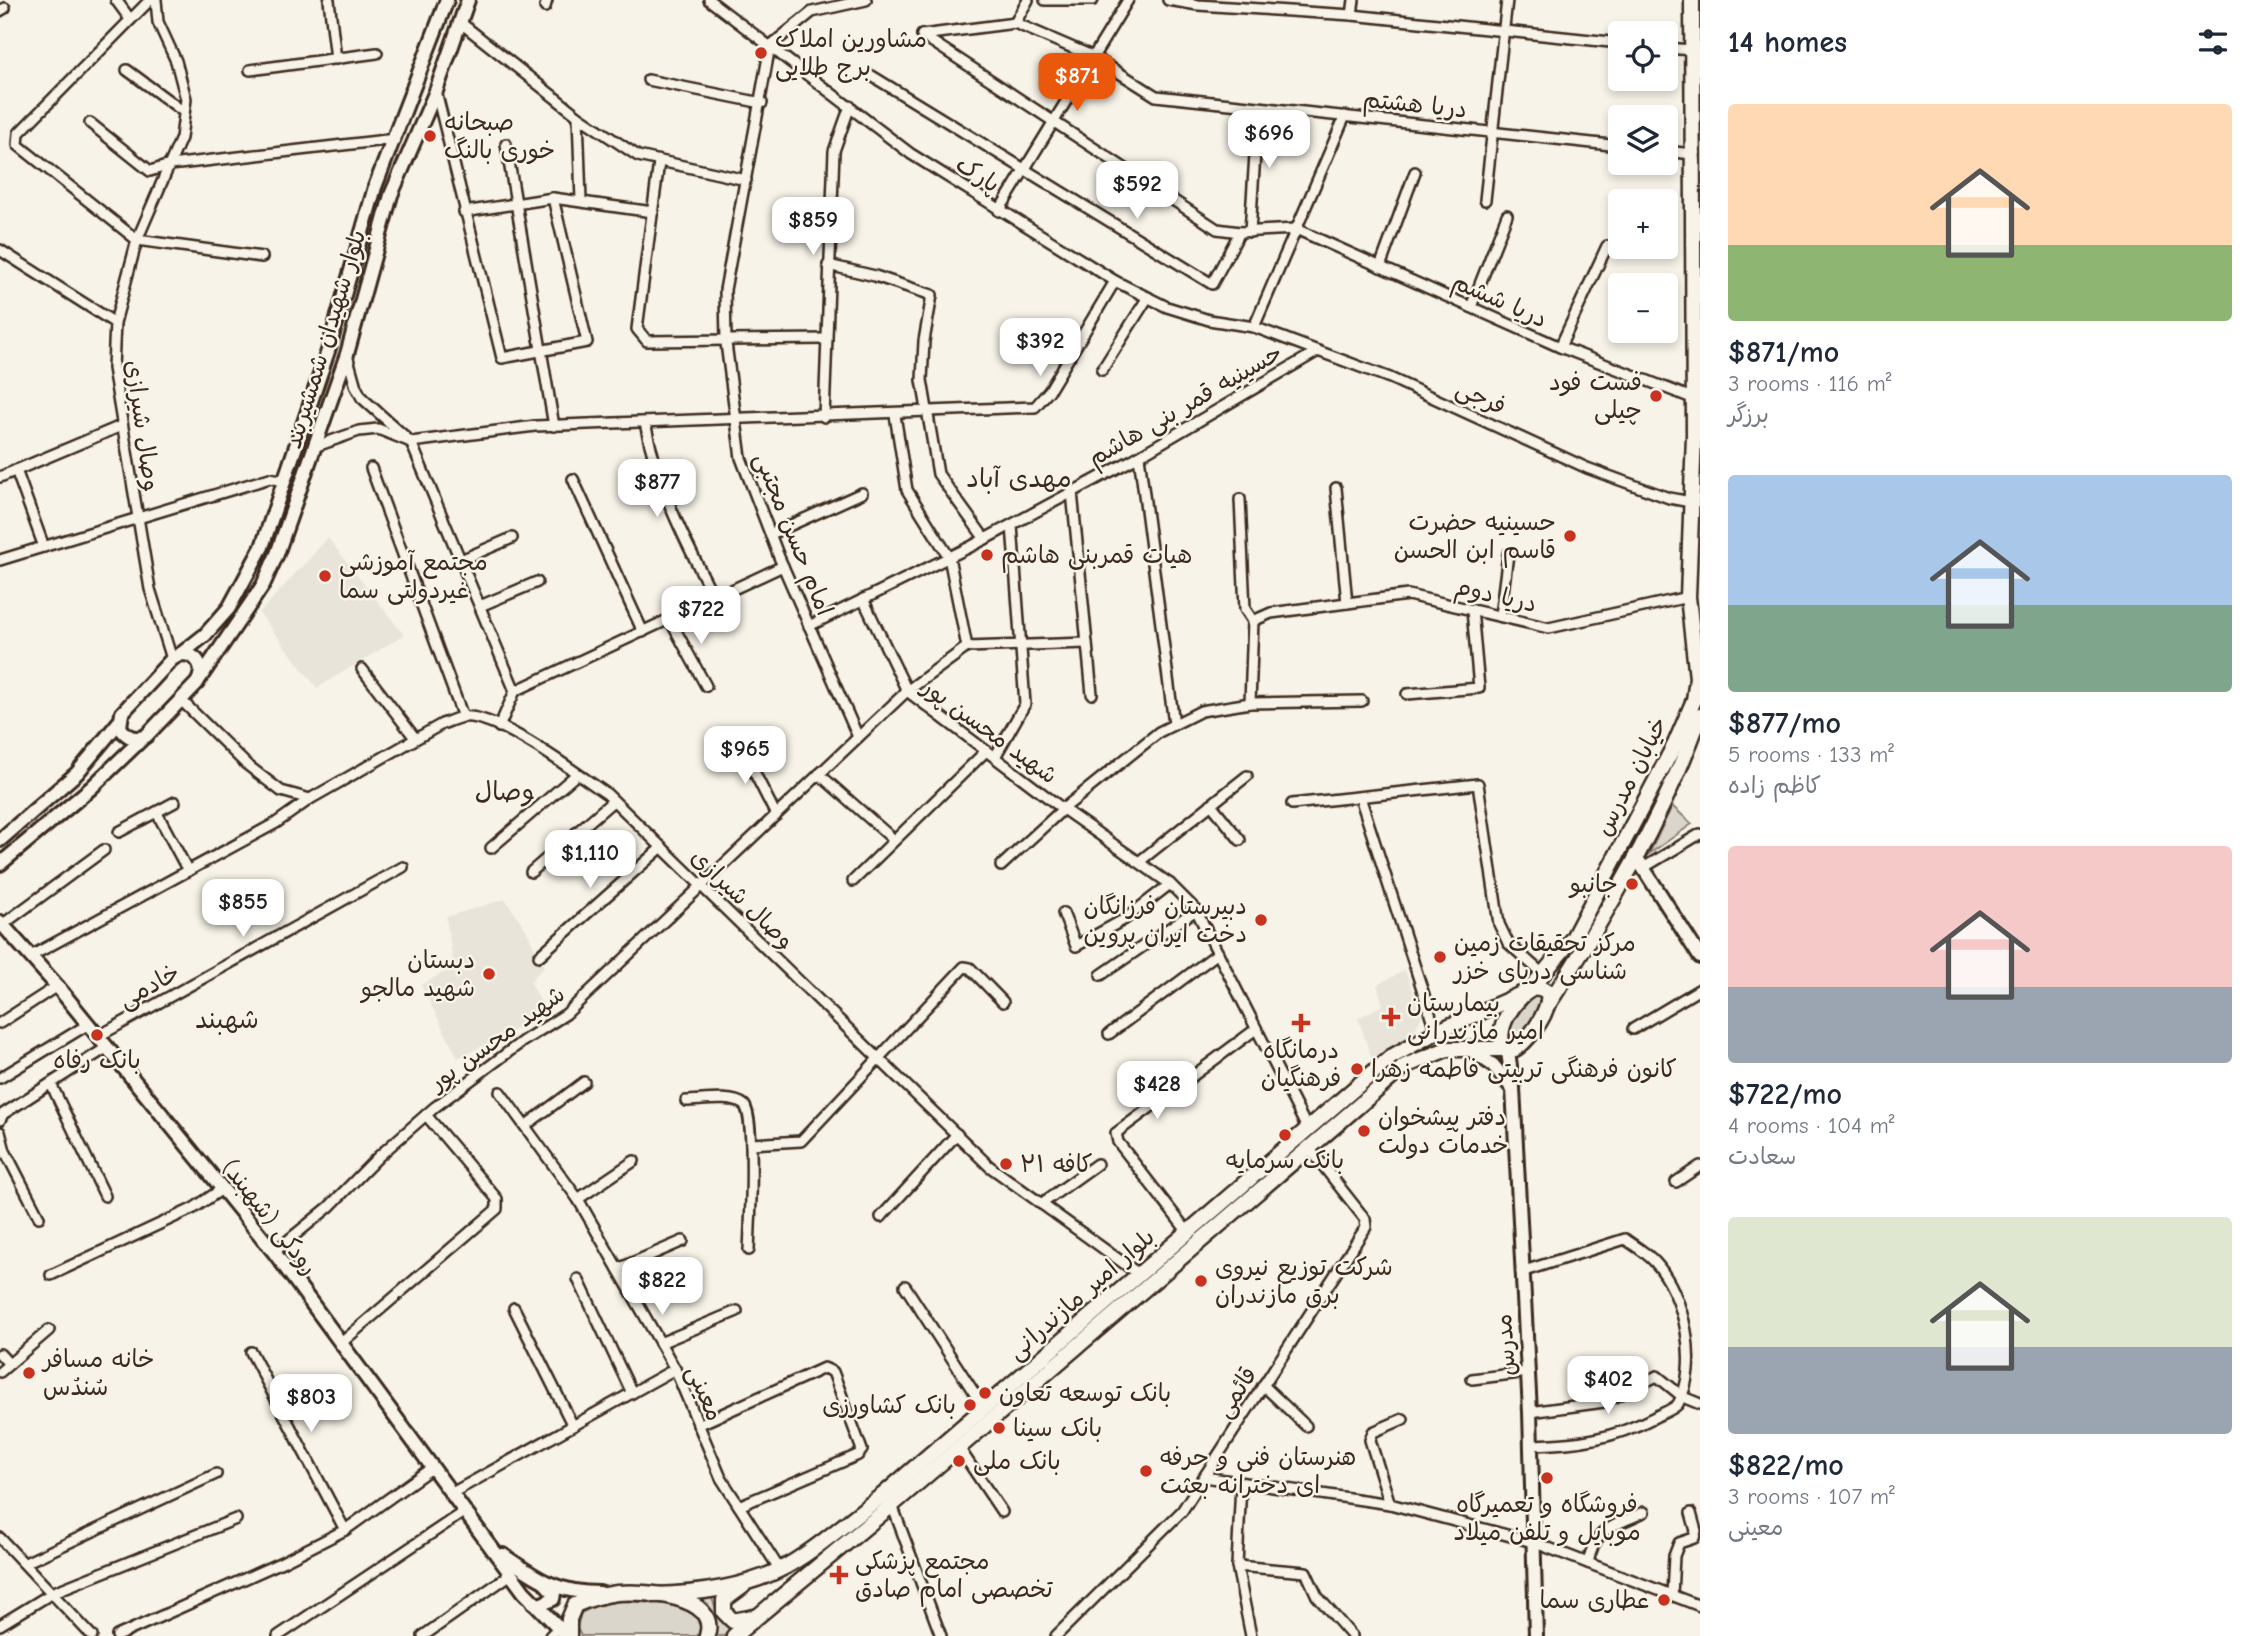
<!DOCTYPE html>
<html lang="en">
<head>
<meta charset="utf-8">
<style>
  body { margin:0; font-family:"Comic Neue","Playpen Sans Arabic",sans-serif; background:#f6f6f7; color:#1f2937; height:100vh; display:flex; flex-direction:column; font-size:26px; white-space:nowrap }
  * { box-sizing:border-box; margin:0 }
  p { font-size:23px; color:#747a83 }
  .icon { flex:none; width:38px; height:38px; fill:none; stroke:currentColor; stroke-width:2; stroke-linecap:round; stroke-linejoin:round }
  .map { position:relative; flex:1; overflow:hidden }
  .panel { display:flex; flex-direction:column; background:#fff; width:560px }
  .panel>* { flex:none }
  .buttons { position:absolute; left:1608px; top:21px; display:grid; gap:14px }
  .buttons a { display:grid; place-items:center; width:70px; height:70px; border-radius:7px; background:#fff; box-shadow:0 4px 10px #0003; font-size:35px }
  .price { position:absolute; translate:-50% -60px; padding:0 16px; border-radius:14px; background:#fff; color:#222; font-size:23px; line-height:46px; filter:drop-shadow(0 2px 4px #0008) }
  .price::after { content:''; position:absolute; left:50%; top:42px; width:21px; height:16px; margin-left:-10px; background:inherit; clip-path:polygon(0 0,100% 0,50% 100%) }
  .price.on { background:#ea580c; color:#fff }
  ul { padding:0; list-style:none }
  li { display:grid; align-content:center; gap:14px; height:371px; padding:0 28px }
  li span { display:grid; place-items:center; height:217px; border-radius:7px; color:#555 }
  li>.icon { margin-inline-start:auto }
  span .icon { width:126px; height:126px; fill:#fffc; stroke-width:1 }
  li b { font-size:30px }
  h2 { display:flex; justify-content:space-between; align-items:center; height:84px; padding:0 28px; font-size:30px }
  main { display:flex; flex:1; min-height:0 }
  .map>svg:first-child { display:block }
  .built { fill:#e9e4d9 }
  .green { fill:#dbd6cb; stroke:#8b8074; stroke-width:2 }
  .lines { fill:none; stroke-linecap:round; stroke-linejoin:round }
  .street-casing { stroke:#3b2a1e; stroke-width:14 }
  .secondary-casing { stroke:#3b2a1e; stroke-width:18 }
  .primary-casing { stroke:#3b2a1e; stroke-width:19 }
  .street { stroke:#f7f3e8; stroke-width:9 }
  .secondary { stroke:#f7f3e8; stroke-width:12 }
  .primary { stroke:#f7f3e8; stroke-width:14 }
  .poi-dot { fill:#c8321e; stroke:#f7f3e8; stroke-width:2.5 }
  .labels { text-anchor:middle; stroke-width:5; stroke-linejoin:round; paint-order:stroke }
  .poi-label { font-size:24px; fill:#3b2a1e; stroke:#f7f3e8; text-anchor:start }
  .street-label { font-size:24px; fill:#3b2a1e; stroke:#f7f3e8 }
  .neighbourhood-label { font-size:26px; fill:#3b2a1e; stroke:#f7f3e8 }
</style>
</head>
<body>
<main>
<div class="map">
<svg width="1700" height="1636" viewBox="0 0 1700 1636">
  <rect width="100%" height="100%" fill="#f7f3e8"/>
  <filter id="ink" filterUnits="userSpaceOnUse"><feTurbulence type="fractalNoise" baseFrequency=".0143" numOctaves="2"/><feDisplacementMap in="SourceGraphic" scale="14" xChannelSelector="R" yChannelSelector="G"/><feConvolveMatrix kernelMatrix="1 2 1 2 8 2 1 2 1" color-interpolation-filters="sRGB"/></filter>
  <g filter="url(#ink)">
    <!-- built -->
    <g class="built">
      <polygon points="328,538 404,635 317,688 259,613"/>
      <polygon points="505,899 524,926 544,967 530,981 547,1014 458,1058 421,985 454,967 446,917"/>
      <polygon points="1405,970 1422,1016 1411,1038 1374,1065 1358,1018 1383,1005 1377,985"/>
    </g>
    <!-- green -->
    <g class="green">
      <polygon points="1672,806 1692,824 1649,854"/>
      <polygon points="1535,993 1547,999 1519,1040 1515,1039 1510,1032 1512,1022"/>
      <polygon points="712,1598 718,1616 742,1624 725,1636 711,1636 694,1599"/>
      <polygon points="619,1601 675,1604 695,1614 700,1627 698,1636 581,1636 577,1628 581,1613 595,1606"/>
    </g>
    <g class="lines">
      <!-- street casing -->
      <g class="street-casing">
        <g id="street">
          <polyline points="116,0 130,19"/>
          <polyline points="150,0 19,133 18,145 137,240 262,257"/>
          <polyline points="156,0 158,22 176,61 186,99 181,138 137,240 115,323 113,368 150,589 172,659"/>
          <polyline points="329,0 336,59"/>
          <polyline points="709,0 911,154 1115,281 1167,307 1209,320 1254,327 1390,378 1587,468 1669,498 1691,502"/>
          <polyline points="1045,0 1093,0"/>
          <polyline points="1168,0 1198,5 1352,15 1620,43"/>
          <polyline points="545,7 547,0"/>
          <polyline points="0,11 5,8"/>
          <polyline points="1352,15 1354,0"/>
          <polyline points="461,23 578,116 638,156 746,180"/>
          <polyline points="1015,23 1094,57 1156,96 1620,146"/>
          <polyline points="1015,23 1028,0"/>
          <polyline points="922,35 1217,229 1240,232 1296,229 1560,347 1692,398"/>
          <polyline points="922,35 1015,23"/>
          <polyline points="1666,48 1692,50"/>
          <polyline points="127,70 184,112"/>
          <polyline points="250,70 377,53"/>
          <polyline points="872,76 1212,284 1240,232"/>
          <polyline points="648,80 762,103"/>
          <polyline points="436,91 502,358 587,342 553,198"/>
          <polyline points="578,116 581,201"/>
          <polyline points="90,123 150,171 170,165 395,139"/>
          <polyline points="506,144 554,426"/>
          <polyline points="1666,151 1692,154"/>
          <polyline points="659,162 637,329 647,341 827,339"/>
          <polyline points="1485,200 1507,0"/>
          <polyline points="999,211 1128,0"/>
          <polyline points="464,212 553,198 653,212"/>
          <polyline points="1250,232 1258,107"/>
          <polyline points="0,250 115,323"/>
          <polyline points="828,265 875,276 932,295 924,341 922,380 938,474 985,539"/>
          <polyline points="1380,267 1415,172"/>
          <polyline points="1471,307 1507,215"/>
          <polyline points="1254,327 1345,116"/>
          <polyline points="1560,347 1607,246"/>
          <polyline points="347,355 356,387 362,398 411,442 515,691 499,727"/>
          <polyline points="1102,370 1148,297"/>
          <polyline points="895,415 907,490 949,557 967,647"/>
          <polyline points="824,417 834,151 850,106"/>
          <path d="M645,423c14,68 38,114 70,176"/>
          <polyline points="314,447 359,431 378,429 411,442 535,426 1035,407 1049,391 1115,281"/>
          <polyline points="1139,456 1174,724"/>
          <polyline points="371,468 463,717"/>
          <polyline points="16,470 44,547"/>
          <polyline points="0,477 121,426"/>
          <polyline points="573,479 643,632"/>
          <polyline points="1336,488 1347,603"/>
          <polyline points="1072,492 1092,694"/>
          <polyline points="1240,499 1245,609 1253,621 1250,703"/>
          <polyline points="771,534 862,493"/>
          <polyline points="0,560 270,478 285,481"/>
          <polyline points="461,560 512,538"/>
          <polyline points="863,599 907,691 967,647 1087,643"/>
          <polyline points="480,606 537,582"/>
          <polyline points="1500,616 1508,554"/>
          <polyline points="670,620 706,686"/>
          <polyline points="1253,621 1271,613 1408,595 1549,628 1688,597"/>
          <polyline points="809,626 972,546 1132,460 1318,351"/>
          <polyline points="362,669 415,738"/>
          <polyline points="515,691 783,566"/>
          <polyline points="1407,694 1479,688 1472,610"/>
          <polyline points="181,700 246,764 281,791 310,799"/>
          <polyline points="858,737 779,557 741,458 736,420 726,343 725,290 770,46 812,12 866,0"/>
          <polyline points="740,744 776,815"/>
          <polyline points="995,757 1025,704 1012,525"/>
          <polyline points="819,774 894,840"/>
          <polyline points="1360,797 1436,1032"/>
          <polyline points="1211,804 1240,840"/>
          <polyline points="1292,804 1478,784 1499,924 1508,943 1544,975"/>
          <polyline points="157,813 188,871"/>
          <polyline points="119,832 175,802"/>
          <polyline points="491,848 577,774"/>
          <polyline points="1140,861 1247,776"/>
          <polyline points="1001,866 1063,809 1159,732 1201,711 1250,703 1362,701"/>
          <polyline points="1643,868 1700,834"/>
          <polyline points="531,872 613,801"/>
          <polyline points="853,881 986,751"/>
          <polyline points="1063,913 1076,946 1125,919 1170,884"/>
          <polyline points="2,925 104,850"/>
          <path d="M31,956l245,-133 34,-24 132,-75c6,-2 14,-6 21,-7 35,-4 114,57 144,77l382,372 151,109"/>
          <polyline points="539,956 662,847"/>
          <polyline points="1101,975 1196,910"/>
          <polyline points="0,1023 57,986"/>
          <polyline points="1633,1029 1700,989"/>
          <polyline points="1109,1034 1218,953"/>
          <polyline points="97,1037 403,867"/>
          <polyline points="0,1078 87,1025"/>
          <polyline points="51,1084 105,1196"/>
          <polyline points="500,1092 578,1199 675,1369 721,1478 780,1570"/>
          <path d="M686,1101c15,0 46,-6 58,4 12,10 6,124 5,145"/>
          <polyline points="0,1120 3,1114 106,1048"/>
          <polyline points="525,1126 584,1082"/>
          <polyline points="0,1132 5,1151 39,1217"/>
          <polyline points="751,1144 801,1141 964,967 970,968 1003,1002"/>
          <polyline points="1676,1182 1700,1166"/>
          <polyline points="578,1199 634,1161"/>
          <polyline points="1041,1204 1097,1164"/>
          <polyline points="881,1217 957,1134"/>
          <polyline points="1187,1231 1118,1142 1116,1133 1256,1029"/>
          <polyline points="274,1252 329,1207 379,1156 435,1107 523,1041 566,1014 907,691 1063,809 1170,884 1196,910 1307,1128"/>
          <polyline points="618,1269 683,1241"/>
          <path d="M1521,1272l104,-33c10,7 22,14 30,23 30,33 45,104 23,142 -5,6 -16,9 -23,13 -42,22 -77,27 -124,28"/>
          <polyline points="51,1275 194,1208 222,1189"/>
          <polyline points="578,1279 632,1393"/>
          <polyline points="905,1286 984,1408"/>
          <polyline points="514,1308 573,1426"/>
          <polyline points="660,1343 737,1311"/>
          <polyline points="340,1344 497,1209 497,1199 426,1115"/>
          <polyline points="251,1352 345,1530"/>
          <polyline points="0,1354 9,1364"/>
          <polyline points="0,1372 49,1330"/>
          <polyline points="1472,1379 1528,1372"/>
          <polyline points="1263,1385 1306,1426"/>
          <polyline points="1530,1412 1604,1402 1657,1376 1683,1397 1700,1404"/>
          <polyline points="698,1425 824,1368 833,1372 862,1450 858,1455 739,1506"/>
          <polyline points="959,1448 1002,1512"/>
          <polyline points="1204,1477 1390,1504 1533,1542 1700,1606"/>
          <polyline points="1241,1483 1237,1566 1251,1636"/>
          <polyline points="452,1493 675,1369"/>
          <polyline points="1390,1504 1370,1440 1373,1432 1403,1419"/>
          <polyline points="892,1505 941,1636"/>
          <polyline points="0,1538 92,1636"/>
          <polyline points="25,1563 216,1474"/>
          <path d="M1588,1563c7,-36 25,-36 56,-51"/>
          <polyline points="1237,1566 1306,1572 1317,1596 1352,1636"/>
          <polyline points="1672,1595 1674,1556 1679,1543 1694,1538 1696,1531 1691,1513"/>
          <polyline points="0,1625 54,1592 236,1519"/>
          <polyline points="117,1636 282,1562 345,1530 433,1467"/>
          <polyline points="278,1636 465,1511"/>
          <polyline points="423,1636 511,1574"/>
          <polyline points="550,1636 558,1628"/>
          <polyline points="1056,1636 1182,1511 1366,1227 1365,1219 1309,1148"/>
        </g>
      </g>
      <!-- secondary casing -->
      <g class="secondary-casing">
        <g id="secondary">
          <polyline points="181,654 205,635 229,608 262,547 328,351 375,187 447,0"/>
          <path d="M181,654c17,0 25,14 16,29l-51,53c-11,5 -20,1 -26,-9l2,-14 50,-54z"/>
          <polyline points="200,678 263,585 277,554 347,354 391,195 436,91 468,0"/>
          <polyline points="0,840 77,773 119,722"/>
          <polyline points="1635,855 1700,957"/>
          <polyline points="0,864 91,788 144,737"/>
          <polyline points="0,922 57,986 274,1252 524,1592 567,1636"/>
          <polyline points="1469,1049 1493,1065 1512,1088"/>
          <polyline points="1508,1052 1513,1088 1530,1412 1536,1636"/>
          <path d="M503,1555c34,24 54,38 97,38"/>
          <polyline points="533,1602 540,1605 553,1599 554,1593 546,1584"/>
        </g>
      </g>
      <!-- primary casing -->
      <g class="primary-casing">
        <g id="primary">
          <path d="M1538,987l10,5c4,18 -22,55 -40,60 -20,-17 9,-61 30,-65z"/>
          <polyline points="1531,988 1573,938 1675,744 1694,700 1697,678 1688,597 1694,436 1692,0"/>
          <path d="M1549,1003c56,-84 117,-192 151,-287"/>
          <polyline points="743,1586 724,1600 724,1612 733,1621 754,1617"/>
          <path d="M654,1595c42,-1 86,-6 125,-25 33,-16 73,-53 104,-75l508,-438 45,-25 90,-40"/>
          <path d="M569,1636v-17l6,-14c13,-6 27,-10 42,-12 25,-2 103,1 90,43"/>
          <polyline points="734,1636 892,1505 1405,1066 1447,1049 1504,1049"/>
        </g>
      </g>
      <!-- street -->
      <use href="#street" class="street"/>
      <!-- secondary -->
      <use href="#secondary" class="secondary"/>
      <!-- primary -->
      <use href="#primary" class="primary"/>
    </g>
  </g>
  <!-- markers -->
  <g class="poi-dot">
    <circle cx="761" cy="53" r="7"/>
    <circle cx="430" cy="136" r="7"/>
    <circle cx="1656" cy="396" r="7"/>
    <circle cx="1570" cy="536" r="7"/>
    <circle cx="987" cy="555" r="7"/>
    <circle cx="325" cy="576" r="7"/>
    <circle cx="1632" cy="884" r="7"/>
    <circle cx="1261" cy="920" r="7"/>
    <circle cx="1440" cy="957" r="7"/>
    <circle cx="489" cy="974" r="7"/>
    <path d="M1387.5 1006.5h7v7h7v7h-7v7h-7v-7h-7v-7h7z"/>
    <path d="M1297.5 1012.5h7v7h7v7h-7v7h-7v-7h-7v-7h7z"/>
    <circle cx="97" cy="1035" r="7"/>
    <circle cx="1357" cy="1069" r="7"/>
    <circle cx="1364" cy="1131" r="7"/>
    <circle cx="1285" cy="1135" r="7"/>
    <circle cx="1006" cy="1164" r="7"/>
    <circle cx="1201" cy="1281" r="7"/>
    <circle cx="29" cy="1373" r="7"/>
    <circle cx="985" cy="1393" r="7"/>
    <circle cx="970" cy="1405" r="7"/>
    <circle cx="999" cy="1428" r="7"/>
    <circle cx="959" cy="1461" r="7"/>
    <circle cx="1146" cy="1471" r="7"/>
    <circle cx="1547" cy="1478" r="7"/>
    <path d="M835.5 1564.5h7v7h7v7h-7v7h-7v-7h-7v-7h7z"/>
    <circle cx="1664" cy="1600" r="7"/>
  </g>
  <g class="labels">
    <!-- poi labels -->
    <g class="poi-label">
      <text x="775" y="47">مشاورین املاک<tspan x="775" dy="28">برج طلایی</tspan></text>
      <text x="444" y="130">صبحانه<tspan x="444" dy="28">خوری بالنگ</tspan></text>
      <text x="1642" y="390" text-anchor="end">فست فود<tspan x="1642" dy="28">چیلی</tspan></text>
      <text x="1556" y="530" text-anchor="end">حسینیه حضرت<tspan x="1556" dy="28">قاسم ابن الحسن</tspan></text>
      <text x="1001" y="563">هیات قمربنی هاشم</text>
      <text x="339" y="570">مجتمع آموزشی<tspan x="339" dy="28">غیردولتی سما</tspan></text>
      <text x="1618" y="892" text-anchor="end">جانبو</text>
      <text x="1247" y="914" text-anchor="end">دبیرستان فرزانگان<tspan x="1247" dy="28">دخت ایران پروین</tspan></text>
      <text x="1454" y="951">مرکز تحقیقات زمین<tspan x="1454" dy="28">شناسی دریای خزر</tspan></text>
      <text x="475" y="968" text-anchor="end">دبستان<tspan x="475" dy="28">شهید مالجو</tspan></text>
      <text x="1407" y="1011">بیمارستان<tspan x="1407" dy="28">امیر مازندرانی</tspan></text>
      <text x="1301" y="1058" text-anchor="middle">درمانگاه<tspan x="1301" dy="28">فرهنگیان</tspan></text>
      <text x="97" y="1068" text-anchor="middle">بانک رفاه</text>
      <text x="1371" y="1077">کانون فرهنگی تربیتی فاطمه زهرا</text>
      <text x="1378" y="1125">دفتر پیشخوان<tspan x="1378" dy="28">خدمات دولت</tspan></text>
      <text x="1285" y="1168" text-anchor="middle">بانک سرمایه</text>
      <text x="1020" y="1172">کافه ۲۱</text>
      <text x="1215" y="1275">شرکت توزیع نیروی<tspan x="1215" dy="28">برق مازندران</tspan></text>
      <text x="43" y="1367">خانه مسافر<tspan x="43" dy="28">سُندُس</tspan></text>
      <text x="999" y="1401">بانک توسعه تعاون</text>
      <text x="956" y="1413" text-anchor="end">بانک کشاورزی</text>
      <text x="1013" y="1436">بانک سینا</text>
      <text x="1160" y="1465">هنرستان فنی و حرفه<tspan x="1160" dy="28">ای دخترانه بعثت</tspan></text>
      <text x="973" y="1469">بانک ملی</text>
      <text x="1547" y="1512" text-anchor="middle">فروشگاه و تعمیرگاه<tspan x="1547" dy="28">موبایل و تلفن میلاد</tspan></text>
      <text x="855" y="1569">مجتمع پزشکی<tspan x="855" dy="28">تخصصی امام صادق</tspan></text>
      <text x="1650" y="1608" text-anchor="end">عطاری سما</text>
    </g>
    <!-- street labels -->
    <g class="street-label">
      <text transform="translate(1415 104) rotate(6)" y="8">دریا هشتم</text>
      <text transform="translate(978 174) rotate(33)" y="8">پارک</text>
      <text transform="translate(1500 300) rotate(24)" y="8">دریا ششم</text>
      <text transform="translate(325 339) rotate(-73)" y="8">بلوار شهیدان شمشیربند</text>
      <text transform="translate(1481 397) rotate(24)" y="8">فرجی</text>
      <text transform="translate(1185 405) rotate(-30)" y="8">حسینیه قمر بنی هاشم</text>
      <text transform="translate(143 426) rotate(82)" y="8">وصال شیرازی</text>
      <text transform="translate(794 534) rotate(68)" y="8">امام حسن مجتبی</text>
      <text transform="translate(1496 595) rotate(13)" y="8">دریا دوم</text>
      <text transform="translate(990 731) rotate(36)" y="8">شهید محسن پور</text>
      <text transform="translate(1631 776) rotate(-63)" y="8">خیابان مدرس</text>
      <text transform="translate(743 899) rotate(44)" y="8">وصال شیرازی</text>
      <text transform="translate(149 986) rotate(-29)" y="8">خادمی</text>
      <text transform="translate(497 1038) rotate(-36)" y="8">شهید محسن پور</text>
      <text transform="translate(270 1217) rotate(52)" y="8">رودکی (شهبند)</text>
      <text transform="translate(1081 1294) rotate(-41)" y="8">بلوار امیر مازندرانی</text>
      <text transform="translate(1505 1345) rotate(-94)" y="8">مدرس</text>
      <text transform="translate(1236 1392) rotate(-57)" y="8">قائمی</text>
      <text transform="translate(705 1393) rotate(67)" y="8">معینی</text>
    </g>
    <!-- neighbourhood labels -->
    <g class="neighbourhood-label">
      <text x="1019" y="487">مهدی آباد</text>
      <text x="505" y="800">وصال</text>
      <text x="227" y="1028">شهبند</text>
    </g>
  </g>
</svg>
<div class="buttons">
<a><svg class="icon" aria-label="locate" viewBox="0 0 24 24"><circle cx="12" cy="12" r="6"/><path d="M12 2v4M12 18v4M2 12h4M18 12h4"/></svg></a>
<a><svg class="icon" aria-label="layers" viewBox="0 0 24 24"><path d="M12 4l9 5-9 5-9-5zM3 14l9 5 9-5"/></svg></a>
<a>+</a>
<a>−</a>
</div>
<b class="price on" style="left:1077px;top:113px">$871</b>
<b class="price" style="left:1269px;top:170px">$696</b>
<b class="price" style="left:1137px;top:221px">$592</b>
<b class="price" style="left:813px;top:257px">$859</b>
<b class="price" style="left:1040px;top:378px">$392</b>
<b class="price" style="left:657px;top:519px">$877</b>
<b class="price" style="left:701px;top:646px">$722</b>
<b class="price" style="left:745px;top:786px">$965</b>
<b class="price" style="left:590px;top:890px">$1,110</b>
<b class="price" style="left:243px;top:939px">$855</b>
<b class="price" style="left:1157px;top:1121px">$428</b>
<b class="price" style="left:662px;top:1317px">$822</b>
<b class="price" style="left:1608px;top:1416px">$402</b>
<b class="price" style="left:311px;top:1434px">$803</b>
</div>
<section class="panel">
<h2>14 homes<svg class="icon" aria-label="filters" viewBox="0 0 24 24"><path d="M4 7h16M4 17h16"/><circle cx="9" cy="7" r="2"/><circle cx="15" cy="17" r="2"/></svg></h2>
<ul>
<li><span style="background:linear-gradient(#ffd9b3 65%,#8fb573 0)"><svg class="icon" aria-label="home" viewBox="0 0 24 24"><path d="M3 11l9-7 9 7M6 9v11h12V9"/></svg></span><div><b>$871/mo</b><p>3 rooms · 116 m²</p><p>برزگر</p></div></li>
<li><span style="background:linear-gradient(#a9c7e8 60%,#7fa58c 0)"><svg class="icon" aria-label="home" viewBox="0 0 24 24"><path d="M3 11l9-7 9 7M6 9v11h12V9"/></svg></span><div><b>$877/mo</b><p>5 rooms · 133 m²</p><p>کاظم زاده</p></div></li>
<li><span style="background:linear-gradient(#f6c9c9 65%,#9aa5b1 0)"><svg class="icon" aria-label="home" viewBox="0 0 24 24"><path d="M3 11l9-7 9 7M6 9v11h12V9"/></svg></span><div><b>$722/mo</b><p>4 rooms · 104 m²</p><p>سعادت</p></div></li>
<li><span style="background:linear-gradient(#dfe7d0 60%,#9aa5b1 0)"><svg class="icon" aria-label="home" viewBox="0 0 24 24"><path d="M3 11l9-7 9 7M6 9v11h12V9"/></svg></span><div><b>$822/mo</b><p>3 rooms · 107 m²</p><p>معینی</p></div></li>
</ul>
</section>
</main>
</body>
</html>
